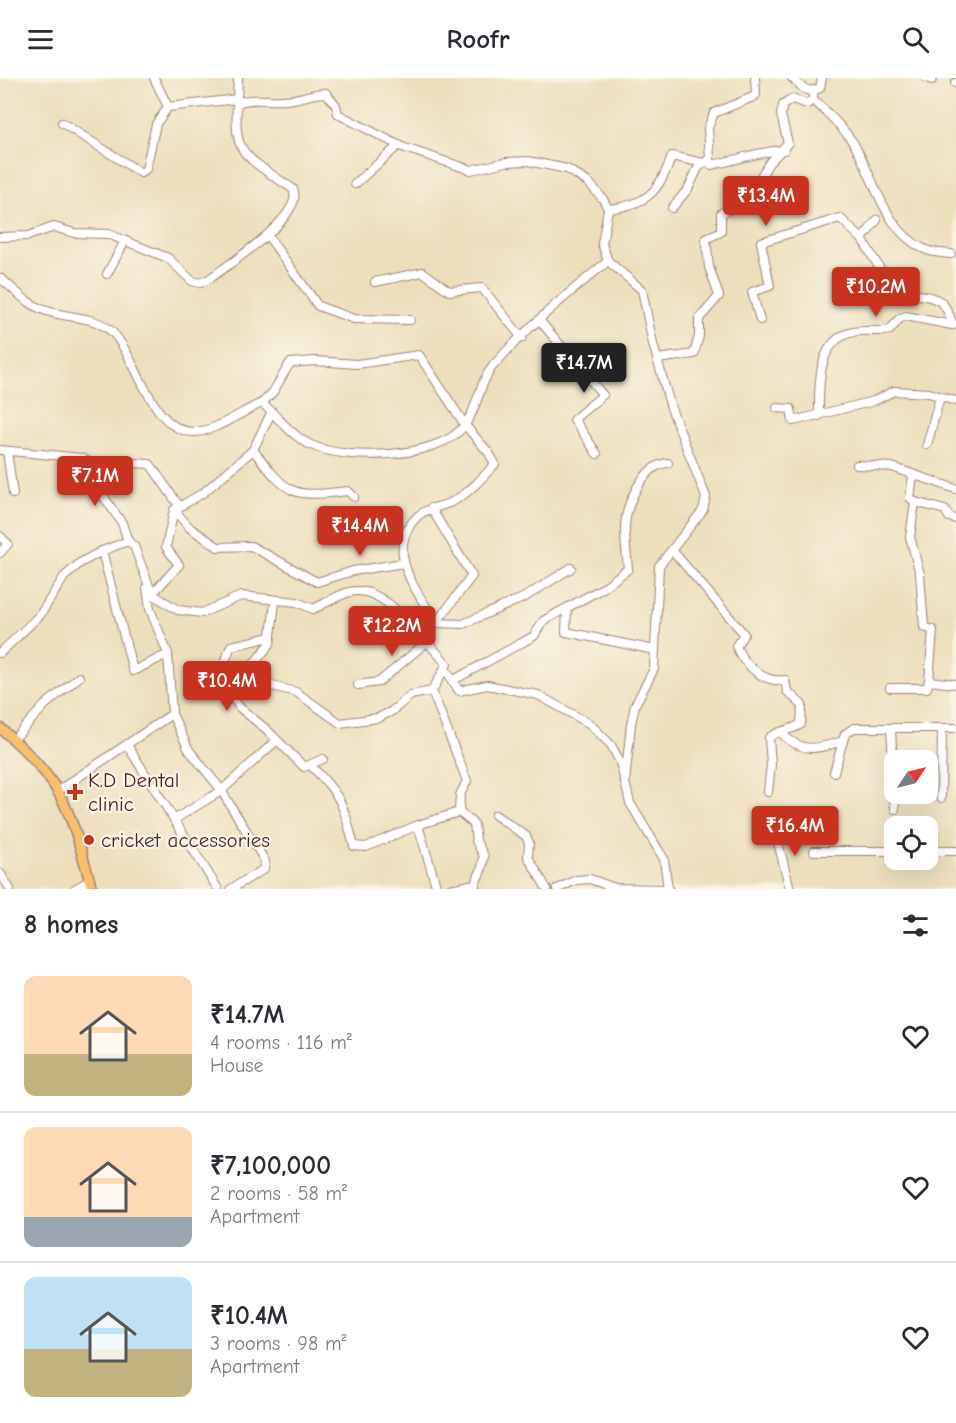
<!DOCTYPE html>
<html lang="en">
<head>
<meta charset="utf-8">
<style>
  body { margin:0; font-family:"Comic Neue",sans-serif; background:#f2f2f3; color:#2b2b33; height:100vh; display:flex; flex-direction:column; font-size:22px; white-space:nowrap }
  * { box-sizing:border-box; margin:0 }
  p { font-size:20px; color:#7c7c81 }
  .icon { flex:none; width:33px; height:33px; fill:none; stroke:currentColor; stroke-width:2; stroke-linecap:round; stroke-linejoin:round }
  .map { position:relative; height:811px; overflow:hidden }
  .drawer { display:flex; flex-direction:column; background:#fff; flex:1 }
  .drawer>* { flex:none }
  .needle { width:39px; rotate:55deg }
  .controls { position:absolute; left:884px; top:672px; display:grid; gap:12px }
  .controls a { display:grid; place-items:center; width:54px; height:54px; border-radius:12px; background:#fff; box-shadow:0 6px 24px #0002; font-size:30px }
  .price { position:absolute; translate:-50% -51px; padding:0 14px; border-radius:6px; background:#c8321e; color:#fff; font-size:20px; line-height:39px; filter:drop-shadow(0 2px 3px #0008) }
  .price::after { content:''; position:absolute; left:50%; top:36px; width:18px; height:14px; margin-left:-9px; background:inherit; clip-path:polygon(0 0,100% 0,50% 100%) }
  .price.current { background:#222; color:#fff }
  ul { padding:0; list-style:none }
  li { display:flex; align-items:center; gap:18px; height:150px; padding:0 24px }
  li+li { border-top:2px solid #e1e1e2 }
  li span { display:grid; place-items:center; flex:none; width:168px; height:120px; border-radius:12px; color:#555 }
  li>.icon { margin-inline-start:auto }
  span .icon { width:72px; height:72px; fill:#fffc; stroke-width:1 }
  li b { font-size:26px }
  h2 { display:flex; justify-content:space-between; align-items:center; height:72px; padding:0 24px; font-size:26px }
  header { display:flex; justify-content:space-between; align-items:center; height:78px; padding:0 24px; background:#fff; font-size:27px; font-weight:600 }
  .map>svg:first-child { display:block }
  .lines { fill:none; stroke-linecap:round; stroke-linejoin:round }
  .minor-casing { stroke:#9c7f74; stroke-width:10 }
  .major-casing { stroke:#9c7f74; stroke-width:12 }
  .minor { stroke:#fff; stroke-width:8 }
  .major { stroke:#f9bf6d; stroke-width:9 }
  .poi-dot { fill:#c8321e; stroke:#fcf5e5; stroke-width:2 }
  .labels { text-anchor:middle; stroke-width:4.5; stroke-linejoin:round; paint-order:stroke }
  .poi-label { font-size:21px; fill:#4a1f2b; stroke:#fcf5e5; text-anchor:start }
</style>
</head>
<body>
<header><svg class="icon" aria-label="menu" viewBox="0 0 24 24"><path d="M4 6h16M4 12h16M4 18h16"/></svg>Roofr<svg class="icon" aria-label="search" viewBox="0 0 24 24"><circle cx="10" cy="10" r="6"/><path d="M15 15l6 6"/></svg></header>
<div class="map">
<svg width="956" height="811" viewBox="0 0 956 811">
  <rect width="100%" height="100%" fill="#fcf5e5"/>
  <filter id="ink" filterUnits="userSpaceOnUse"><feTurbulence type="fractalNoise" baseFrequency=".0167" numOctaves="2"/><feDisplacementMap in="SourceGraphic" scale="12" xChannelSelector="R" yChannelSelector="G"/><feConvolveMatrix kernelMatrix="1 2 1 2 8 2 1 2 1" color-interpolation-filters="sRGB"/></filter>
  <filter id="wash" filterUnits="userSpaceOnUse"><feTurbulence type="fractalNoise" baseFrequency=".008" numOctaves="4" result="noise"/><feDisplacementMap in="SourceGraphic" scale="24" xChannelSelector="R" yChannelSelector="G"/><feGaussianBlur stdDeviation="1.35" result="paint"/><feColorMatrix in="noise" values="0 0 0 0 0 0 0 0 0 0 0 0 0 0 0 0 0 1.4 0 .05"/><feComposite in="paint" operator="in"/></filter>
  <g filter="url(#wash)">
    <rect width="100%" height="100%" fill="#eddfbc"/>
  </g>
  <g filter="url(#ink)">
    <g class="lines">
      <!-- minor casing -->
      <g class="minor-casing">
        <g id="minor">
          <polyline points="154,0 168,29"/>
          <path d="M792,0c10,9 15,17 28,10l2,-10"/>
          <polyline points="926,0 932,2"/>
          <polyline points="955,5 956,5"/>
          <path d="M813,22c15,13 30,27 41,44 21,35 30,86 70,105 8,4 19,4 27,5"/>
          <path d="M237,25c19,-7 37,0 56,-4 12,-2 21,-6 33,-6l10,12 2,9 64,33 69,23 35,-8 22,-1 39,8 22,14 14,16 5,10 -6,35 6,17 34,29 11,54 18,64 35,89 -3,13 -44,56 -5,103 -19,36 -4,19 -6,58 5,21 34,56 4,30"/>
          <polyline points="62,45 141,95 146,91 156,46 168,29 237,21"/>
          <path d="M710,80l1,7c25,-4 47,-14 73,-15"/>
          <polyline points="355,106 399,67"/>
          <polyline points="672,130 688,111 698,90 710,80 708,50 714,35 753,19 756,17 755,0"/>
          <path d="M608,131c39,-4 51,-17 64,-53l31,7"/>
          <path d="M877,142l-15,19c10,15 20,38 35,49 14,10 30,4 44,14 8,7 8,17 13,23"/>
          <polyline points="268,158 318,228 354,241 410,242"/>
          <path d="M0,159l28,-1 26,-9 20,6 34,1 60,24 24,23 8,2 9,-4c19,-14 97,-64 84,-90 -63,-42 -58,-36 -55,-111"/>
          <polyline points="107,196 125,163"/>
          <path d="M0,200c14,11 27,26 44,32 20,8 43,5 62,17 30,19 42,106 89,105 22,-1 47,-21 67,-29 15,13 31,34 49,42 34,16 127,14 152,-18 15,-17 15,-43 30,-61 34,-39 76,-73 115,-105"/>
          <polyline points="375,204 423,194 449,213 482,210 522,260"/>
          <polyline points="760,242 752,214 770,208 761,164 840,140 862,161"/>
          <polyline points="540,243 603,317 574,341 597,376"/>
          <polyline points="657,281 694,276 699,258 699,241 719,218 709,189 706,161 721,154 721,135 752,122 758,103 769,85 788,65 781,37 783,27 792,21 807,26 813,22 813,14"/>
          <polyline points="777,330 791,331 793,343 874,323 894,313 929,315 956,323"/>
          <path d="M819,338c0,-29 -3,-76 34,-84 12,-3 25,1 37,-2l9,-11 7,-3 46,9"/>
          <polyline points="927,367 940,319"/>
          <polyline points="0,372 82,380 98,389 116,390 134,385 150,386 180,429"/>
          <path d="M253,372c36,45 37,48 95,41l6,6"/>
          <polyline points="7,373 13,416"/>
          <polyline points="92,386 97,409 122,445 128,463"/>
          <polyline points="857,387 892,389 956,411"/>
          <polyline points="913,397 910,420 915,424 910,459 920,496 924,549 933,552 929,603 956,606"/>
          <polyline points="915,424 945,432 949,439 956,441"/>
          <polyline points="431,430 472,498 436,545 463,546 525,519 571,490"/>
          <polyline points="174,432 190,450 218,469 251,468 317,504 353,493 404,485"/>
          <polyline points="0,458 8,466 0,475"/>
          <path d="M672,472l72,84 -8,12c7,18 28,38 49,34l2,11 15,14 -1,19c-9,7 -25,6 -32,14l2,26 -3,28"/>
          <polyline points="102,473 133,593 168,576"/>
          <polyline points="152,516 179,487 166,469 174,432 203,415 253,372 272,333"/>
          <polyline points="567,530 566,554 655,572"/>
          <polyline points="421,557 447,586 432,613 467,703 460,717 459,734 418,747 437,811"/>
          <polyline points="271,559 231,568 223,588 222,603 229,615 240,630 266,651 304,689 323,681"/>
          <path d="M0,575l40,-38 24,-38 16,-14 22,-12 26,-10 6,5 18,48 26,16 24,3 39,-17 56,6 16,7c12,-5 31,-18 43,-18 25,-1 50,28 65,44l15,-12c-20,-34 -54,-74 -17,-108 11,-9 27,-8 38,-16 15,-9 26,-22 38,-35l-6,-11 -24,-28 -46,-70 -62,9 -42,-3 -25,2 -17,29 -11,11"/>
          <polyline points="445,590 459,613 487,607 538,617 590,646 611,667 620,684 624,700"/>
          <path d="M452,603l82,-45 9,-15 60,-33 25,-19c-1,-13 -3,-26 -3,-39 0,-24 17,-65 43,-67"/>
          <polyline points="358,607 379,604 428,563"/>
          <polyline points="890,610 927,610 929,603"/>
          <polyline points="238,611 262,613 268,607 296,614 340,645 378,640 392,633 411,617 432,613"/>
          <polyline points="238,613 250,590 270,566 275,524"/>
          <polyline points="172,636 189,672 219,709 265,783 264,791 231,811"/>
          <polyline points="891,650 894,708"/>
          <path d="M781,655c22,21 35,16 62,8"/>
          <polyline points="14,661 45,627 79,599"/>
          <polyline points="127,667 218,811"/>
          <path d="M310,687c32,31 33,39 44,81l12,1 52,-22"/>
          <polyline points="834,694 845,656 854,650 956,650"/>
          <polyline points="59,712 172,636 168,576 150,531 147,510"/>
          <polyline points="894,716 895,731"/>
          <polyline points="941,720 942,650"/>
          <polyline points="459,734 474,746 476,763 484,778 482,790 475,806"/>
          <polyline points="495,737 526,758 529,765 528,779 547,811"/>
          <polyline points="175,741 221,713 277,662"/>
          <polyline points="900,748 900,746"/>
          <polyline points="775,753 790,811"/>
          <polyline points="814,773 894,773"/>
          <polyline points="927,773 956,773"/>
          <polyline points="0,795 10,811"/>
          <polyline points="75,811 90,802"/>
          <polyline points="450,811 475,806 475,809"/>
          <polyline points="557,811 576,802 590,801 615,810 668,811"/>
        </g>
      </g>
      <!-- major casing -->
      <g class="major-casing">
        <path id="major" d="M0,650c65,54 70,83 92,161"/>
      </g>
      <!-- minor -->
      <use href="#minor" class="minor"/>
      <!-- major -->
      <use href="#major" class="major"/>
    </g>
  </g>
  <!-- markers -->
  <g class="poi-dot">
    <path d="M72 705h6v6h6v6h-6v6h-6v-6h-6v-6h6z"/>
    <circle cx="89" cy="762" r="6"/>
  </g>
  <g class="labels">
    <!-- poi labels -->
    <g class="poi-label">
      <text x="88" y="709">K.D Dental<tspan x="88" dy="24">clinic</tspan></text>
      <text x="101" y="769">cricket accessories</text>
    </g>
  </g>
</svg>
<div class="controls">
<a><svg class="needle" viewBox="-14 -14 28 28"><path d="M0-13l5 13h-10z" fill="#e53935"/><path d="M0 13l5-13h-10z" fill="#7c7c81"/></svg></a>
<a><svg class="icon" aria-label="locate" viewBox="0 0 24 24"><circle cx="12" cy="12" r="6"/><path d="M12 2v4M12 18v4M2 12h4M18 12h4"/></svg></a>
</div>
<b class="price" style="left:766px;top:149px">₹13.4M</b>
<b class="price" style="left:876px;top:240px">₹10.2M</b>
<b class="price current" style="left:584px;top:316px">₹14.7M</b>
<b class="price" style="left:95px;top:429px">₹7.1M</b>
<b class="price" style="left:360px;top:479px">₹14.4M</b>
<b class="price" style="left:392px;top:579px">₹12.2M</b>
<b class="price" style="left:227px;top:634px">₹10.4M</b>
<b class="price" style="left:795px;top:779px">₹16.4M</b>
</div>
<section class="drawer">
<h2>8 homes<svg class="icon" aria-label="filters" viewBox="0 0 24 24"><path d="M4 7h16M4 17h16"/><circle cx="9" cy="7" r="2"/><circle cx="15" cy="17" r="2"/></svg></h2>
<ul>
<li><span style="background:linear-gradient(#ffd9b3 65%,#c2b280 0)"><svg class="icon" aria-label="home" viewBox="0 0 24 24"><path d="M3 11l9-7 9 7M6 9v11h12V9"/></svg></span><div><b>₹14.7M</b><p>4 rooms · 116 m²</p><p>House</p></div><svg class="icon" aria-label="heart" viewBox="0 0 24 24"><path d="M12 20l-8-8c-3-5 5-10 8-4 3-6 11-1 8 4z"/></svg></li>
<li><span style="background:linear-gradient(#ffd9b3 75%,#9aa5b1 0)"><svg class="icon" aria-label="home" viewBox="0 0 24 24"><path d="M3 11l9-7 9 7M6 9v11h12V9"/></svg></span><div><b>₹7,100,000</b><p>2 rooms · 58 m²</p><p>Apartment</p></div><svg class="icon" aria-label="heart" viewBox="0 0 24 24"><path d="M12 20l-8-8c-3-5 5-10 8-4 3-6 11-1 8 4z"/></svg></li>
<li><span style="background:linear-gradient(#bfe0f5 60%,#c2b280 0)"><svg class="icon" aria-label="home" viewBox="0 0 24 24"><path d="M3 11l9-7 9 7M6 9v11h12V9"/></svg></span><div><b>₹10.4M</b><p>3 rooms · 98 m²</p><p>Apartment</p></div><svg class="icon" aria-label="heart" viewBox="0 0 24 24"><path d="M12 20l-8-8c-3-5 5-10 8-4 3-6 11-1 8 4z"/></svg></li>
</ul>
</section>
</body>
</html>
